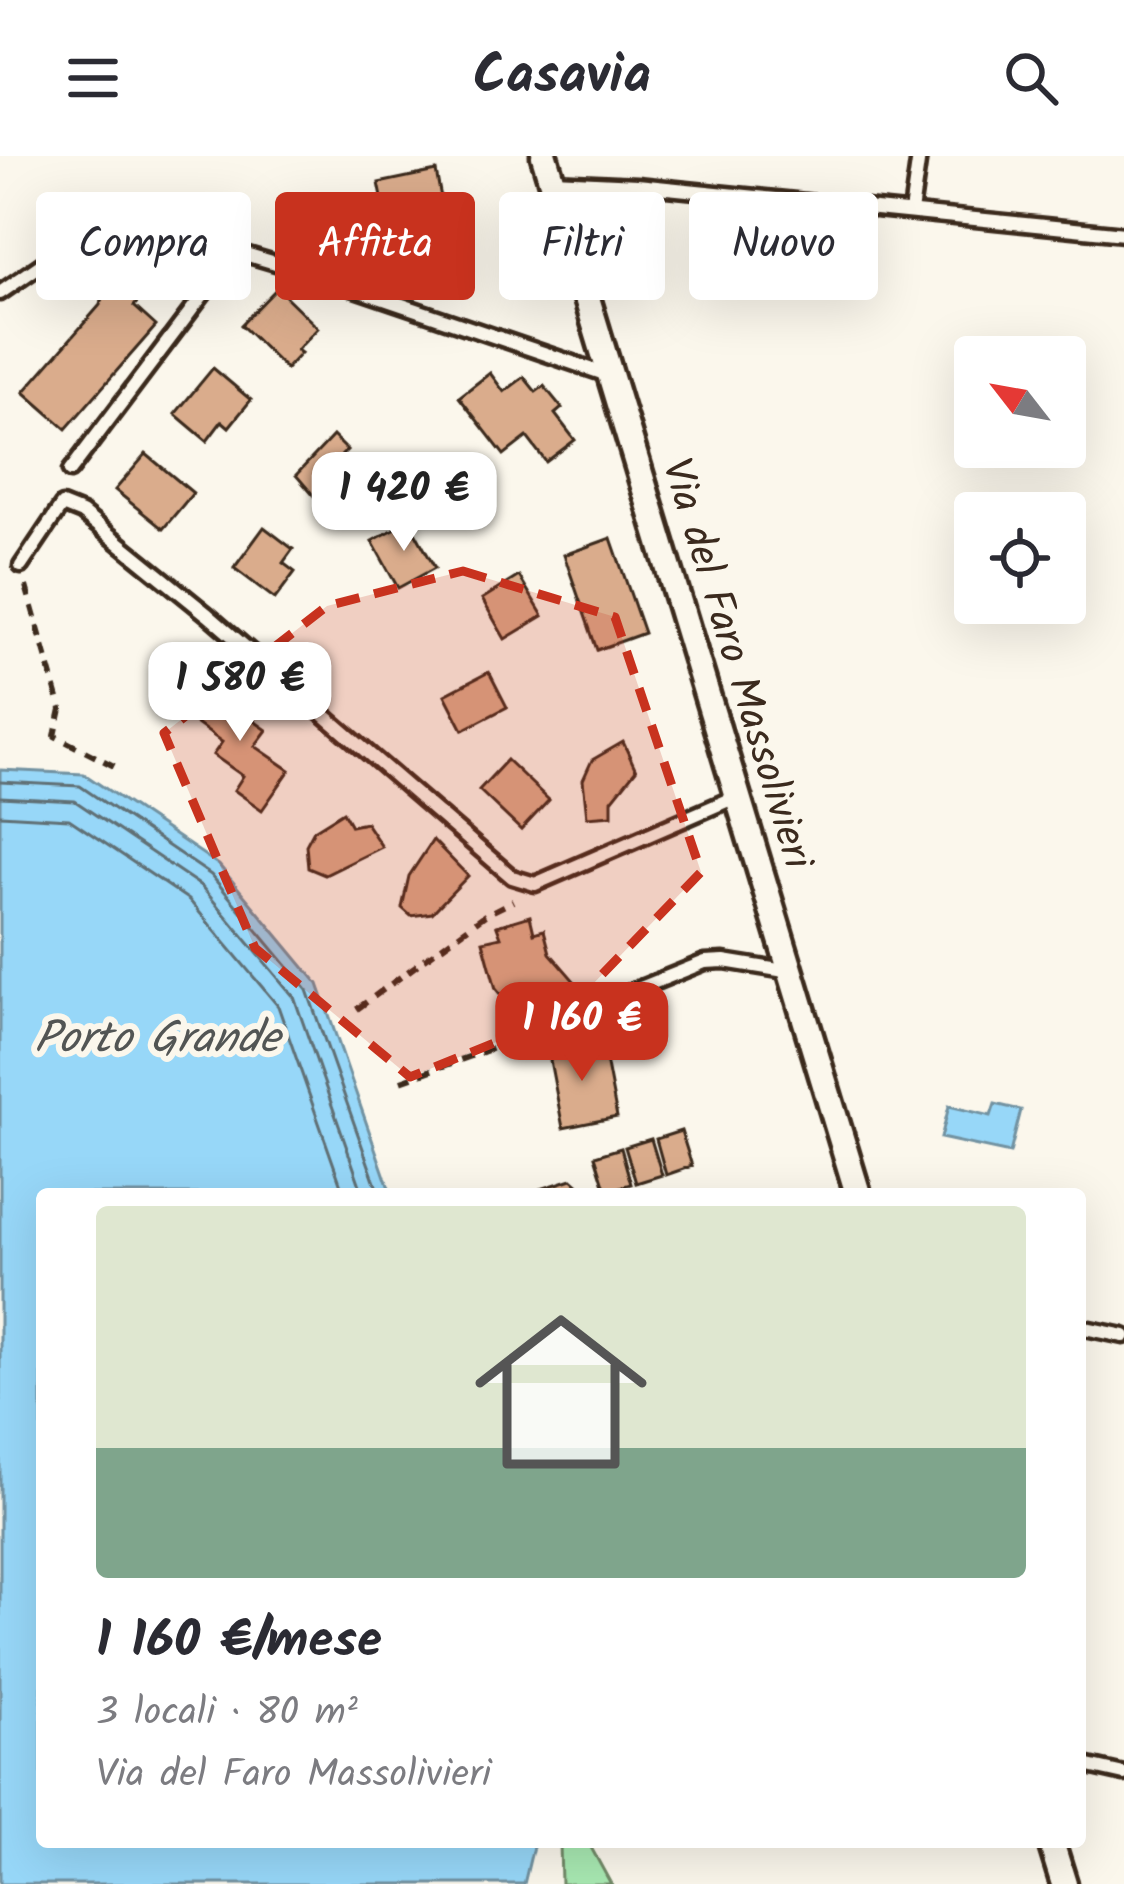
<!DOCTYPE html>
<html lang="it">
<head>
<meta charset="utf-8">
<style>
  body { margin:0; font-family:Kalam,sans-serif; background:#f7f7f7; color:#2b2b33; height:100vh; display:flex; flex-direction:column; font-size:45px; white-space:nowrap }
  * { box-sizing:border-box; margin:0 }
  p { font-size:39px; color:#7c7c81 }
  .icon { flex:none; width:66px; height:66px; fill:none; stroke:currentColor; stroke-width:2; stroke-linecap:round; stroke-linejoin:round }
  .map { position:relative; flex:1; overflow:hidden }
  .details { position:absolute; left:36px; top:1032px; width:1050px; height:660px; display:flex; flex-direction:column; background:#fff; border-radius:12px; box-shadow:0 12px 48px #0002 }
  .details>* { flex:none }
  .top-card { position:absolute; left:36px; top:36px; width:1053px; height:108px; display:flex; gap:24px }
  .needle { width:78px; rotate:301deg }
  .controls { position:absolute; left:954px; top:180px; display:grid; gap:24px }
  .controls a { display:grid; place-items:center; width:132px; height:132px; border-radius:12px; background:#fff; box-shadow:0 12px 48px #0002; font-size:60px }
  .price { position:absolute; translate:-50% -102px; padding:0 27px; border-radius:24px; background:#fff; color:#222; font-size:39px; line-height:78px; filter:drop-shadow(0 3px 6px #0008) }
  .price::after { content:''; position:absolute; left:50%; top:72px; width:36px; height:27px; margin-left:-18px; background:inherit; clip-path:polygon(0 0,100% 0,50% 100%) }
  .price.current { background:#c8321e; color:#fff }
  ul { padding:0; list-style:none }
  li { display:grid; align-content:center; gap:24px; height:636px; padding:0 60px }
  li span { display:grid; place-items:center; height:372px; border-radius:12px; color:#555 }
  li>.icon { margin-inline-start:auto }
  span .icon { width:216px; height:216px; fill:#fffc; stroke-width:1 }
  li b { font-size:51px }
  .chip { padding:0 42px; border-radius:12px; background:#fff; box-shadow:0 12px 48px #0002; font-size:42px; line-height:108px }
  .chip.current { background:#c8321e; color:#fff }
  header { display:flex; justify-content:space-between; align-items:center; height:156px; padding:0 60px; background:#fff; font-size:54px; font-weight:800 }
  .map>svg:first-child { display:block }
  .green { fill:#a8e9b2; stroke:#728a68; stroke-width:3 }
  .water { fill:#97d7f8; stroke:#7292a1; stroke-width:3 }
  .lines { fill:none; stroke-linecap:round; stroke-linejoin:round }
  .shore { stroke:#606f75; stroke-width:3 }
  .building { fill:#daac8c; stroke:#3b2a1e; stroke-width:3 }
  .lane-casing { stroke:#3b2a1e; stroke-width:21 }
  .street-casing { stroke:#3b2a1e; stroke-width:33 }
  .path { stroke:#3b2a1e; stroke-width:6; stroke-dasharray:12 9; stroke-linecap:butt }
  .lane { stroke:#fbf7ec; stroke-width:12 }
  .street { stroke:#fbf7ec; stroke-width:24 }
  .marked { fill:#c8321e; fill-opacity:0.2; stroke:#c8321e; stroke-width:9; stroke-dasharray:24 15; stroke-linejoin:round }
  .labels { text-anchor:middle; stroke-width:12; stroke-linejoin:round; paint-order:stroke }
  .street-label { font-size:42px; fill:#3b2a1e; stroke:#fbf7ec }
  .water-label { font-size:45px; font-style:italic; fill:#525554; stroke:#fbf7ec }
</style>
</head>
<body>
<header><svg class="icon" aria-label="menu" viewBox="0 0 24 24"><path d="M4 6h16M4 12h16M4 18h16"/></svg>Casavia<svg class="icon" aria-label="search" viewBox="0 0 24 24"><circle cx="10" cy="10" r="6"/><path d="M15 15l6 6"/></svg></header>
<div class="map">
<svg width="1124" height="1728" viewBox="0 0 1124 1728">
  <rect width="100%" height="100%" fill="#fbf7ec"/>
  <filter id="ink" filterUnits="userSpaceOnUse"><feTurbulence type="fractalNoise" baseFrequency=".00833" numOctaves="2"/><feDisplacementMap in="SourceGraphic" scale="24" xChannelSelector="R" yChannelSelector="G"/><feConvolveMatrix kernelMatrix="1 2 1 2 8 2 1 2 1" color-interpolation-filters="sRGB"/></filter>
  <g filter="url(#ink)">
    <!-- green -->
    <polygon class="green" points="560,1686 588,1686 611,1728 561,1728"/>
    <!-- water -->
    <g class="water">
      <polygon points="0,614 84,618 219,709 318,828 391,1038 42,1038 42,1686 534,1686 524,1728 0,1728"/>
      <polygon points="995,948 1021,954 1010,997 941,982 949,950 991,960"/>
    </g>
    <g class="lines">
      <!-- shore -->
      <g class="shore">
        <polyline points="0,626 80,630 211,719 307,834 379,1038"/>
        <polyline points="0,641 75,645 201,730 294,841 363,1038"/>
        <polyline points="0,659 69,663 189,744 278,850 344,1038"/>
      </g>
    </g>
    <!-- building -->
    <g class="building">
      <polygon points="436,15 444,58 456,67 451,86 441,84 437,105 381,94 387,66 379,27"/>
      <polygon points="121,77 212,105 188,133 165,114 134,150 156,170 66,273 24,236 100,149"/>
      <polygon points="277,132 318,172 297,194 301,197 286,213 241,169"/>
      <polygon points="213,212 251,244 229,271 222,265 207,285 175,258"/>
      <polygon points="490,217 504,236 524,221 536,236 544,230 562,252 555,258 575,284 546,306 527,281 504,299 459,241"/>
      <polygon points="333,280 347,294 342,299 358,314 347,325 357,335 332,361 296,319"/>
      <polygon points="146,298 193,337 163,373 115,334"/>
      <polygon points="409,365 435,412 398,432 372,385"/>
      <polygon points="264,371 293,393 283,407 295,416 275,443 234,412"/>
      <polygon points="611,382 644,477 597,494 564,399"/>
      <polygon points="519,420 543,460 505,483 482,443"/>
      <polygon points="489,516 507,551 463,574 445,539"/>
      <polygon points="219,522 245,541 237,553 267,574 255,590 290,614 262,654 234,634 243,620 213,599 222,586 190,563"/>
      <polygon points="623,586 636,614 612,644 612,659 587,661 583,624 592,604"/>
      <polygon points="507,604 549,644 521,674 479,634"/>
      <polygon points="343,656 351,670 366,667 382,691 325,719 308,712 306,689 314,674"/>
      <polygon points="433,684 468,720 432,757 411,760 402,752 409,720"/>
      <polygon points="530,760 534,777 544,774 550,797 576,827 541,858 523,866 496,833 483,785 501,781 497,770"/>
      <polygon points="602,883 617,961 563,972 548,894"/>
      <polygon points="681,975 692,1010 666,1019 656,983"/>
      <polygon points="651,983 662,1019 636,1027 625,991"/>
      <polygon points="621,992 631,1028 606,1035 595,1000"/>
      <polygon points="572,1023 589,1038 537,1038 538,1034"/>
    </g>
    <g class="lines">
      <!-- lane casing -->
      <g class="lane-casing">
        <g id="lane">
          <polyline points="553,25 637,29 1124,78"/>
          <polyline points="911,56 919,0"/>
          <polyline points="0,137 113,59 299,114 608,219"/>
          <polyline points="70,315 236,95"/>
          <polyline points="21,410 62,349 82,357 208,459 512,721 535,728 738,640"/>
          <polyline points="593,851 705,806 724,805 791,816"/>
          <polyline points="1080,1171 1124,1180"/>
          <polyline points="1080,1608 1124,1618"/>
        </g>
      </g>
      <!-- street casing -->
      <g class="street-casing">
        <g id="street">
          <polyline points="544,0 858,1038"/>
          <polyline points="1051,1686 1064,1728"/>
        </g>
      </g>
      <!-- path -->
      <g class="path">
        <polyline points="26,430 61,553 55,580 118,612"/>
        <polyline points="357,853 485,759 513,745"/>
        <polyline points="401,925 575,863"/>
      </g>
      <!-- lane -->
      <use href="#lane" class="lane"/>
      <!-- street -->
      <use href="#street" class="street"/>
    </g>
  </g>
  <!-- marked area -->
  <path class="marked" d="M463,415l152,46 86,255 -138,143 -153,62 -155,-129 -91,-215 163,-127z"/>
  <g class="labels">
    <!-- street labels -->
    <g class="street-label">
      <text transform="translate(739 507) rotate(73)" y="15">Via del Faro Massolivieri</text>
    </g>
    <!-- water labels -->
    <g class="water-label">
      <text x="157" y="896">Porto Grande</text>
    </g>
  </g>
</svg>
<div class="controls">
<a><svg class="needle" viewBox="-14 -14 28 28"><path d="M0-13l5 13h-10z" fill="#e53935"/><path d="M0 13l5-13h-10z" fill="#7c7c81"/></svg></a>
<a><svg class="icon" aria-label="locate" viewBox="0 0 24 24"><circle cx="12" cy="12" r="6"/><path d="M12 2v4M12 18v4M2 12h4M18 12h4"/></svg></a>
</div>
<b class="price" style="left:404px;top:398px">1 420 €</b>
<b class="price" style="left:240px;top:588px">1 580 €</b>
<b class="price current" style="left:582px;top:928px">1 160 €</b>
<div class="top-card">
<a class="chip">Compra</a>
<a class="chip current">Affitta</a>
<a class="chip">Filtri</a>
<a class="chip">Nuovo</a>
</div>
<section class="details">
<ul>
<li><span style="background:linear-gradient(#dfe7d0 65%,#7fa58c 0)"><svg class="icon" aria-label="home" viewBox="0 0 24 24"><path d="M3 11l9-7 9 7M6 9v11h12V9"/></svg></span><div><b>1 160 €/mese</b><p>3 locali · 80 m²</p><p>Via del Faro Massolivieri</p></div></li>
</ul>
</section>
</div>
</body>
</html>
